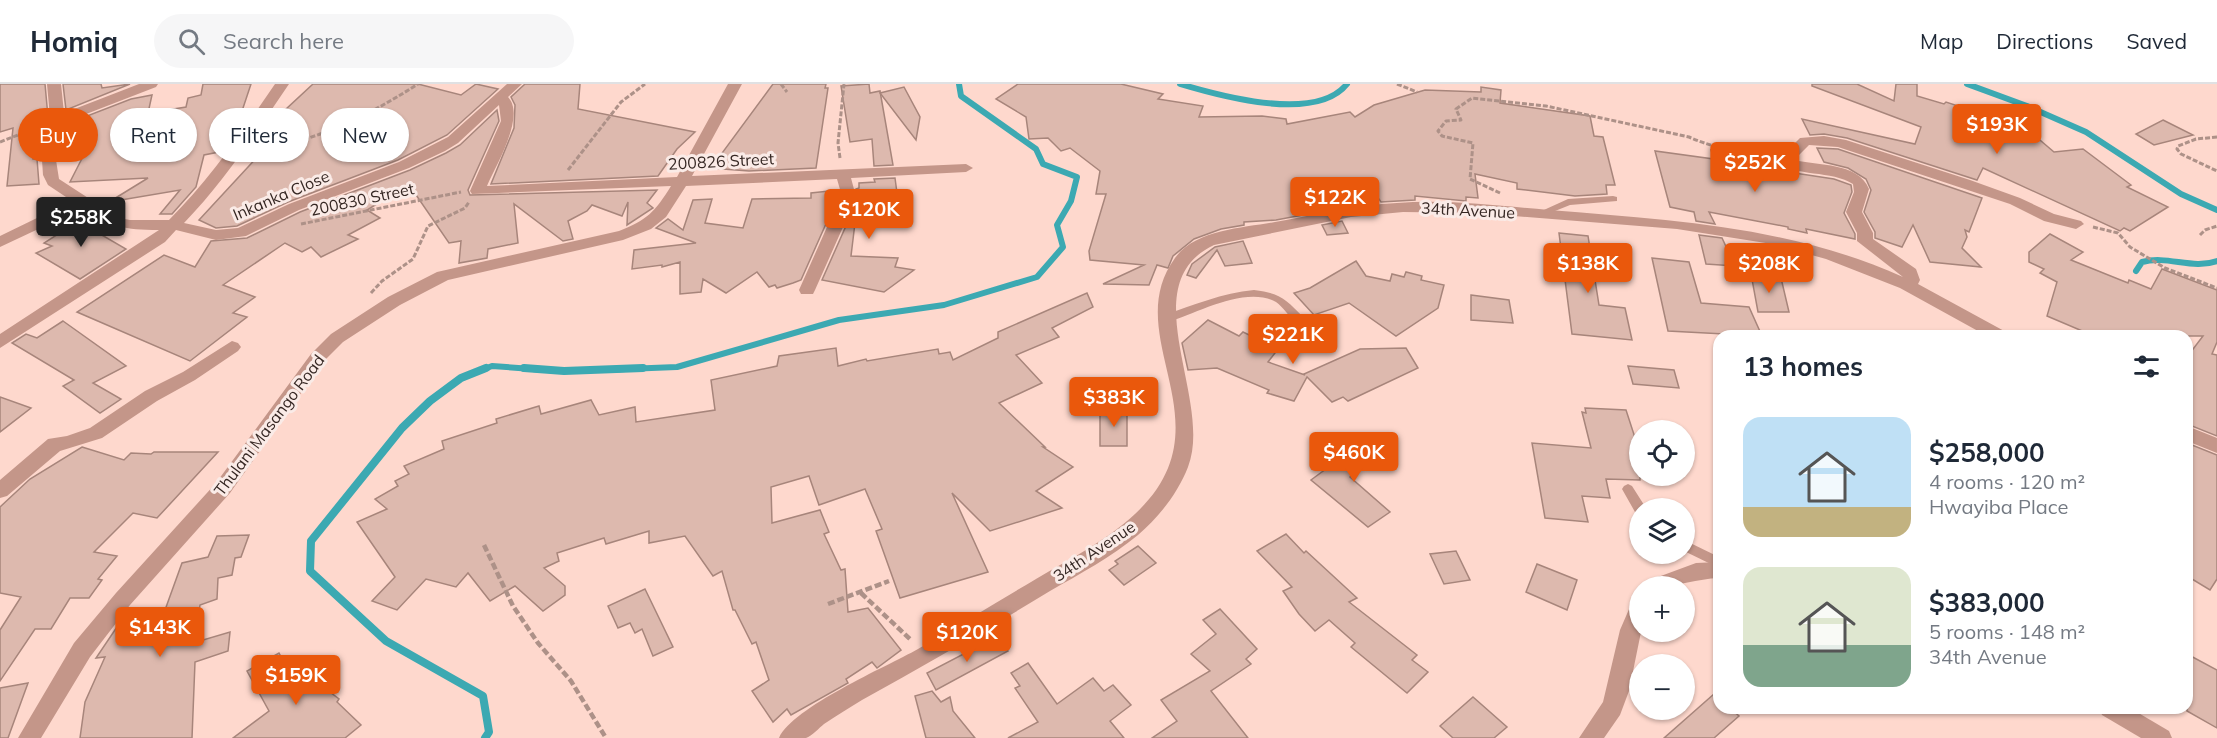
<!DOCTYPE html>
<html lang="en">
<head>
<meta charset="utf-8">
<style>
  body { margin:0; font-family:Mulish,sans-serif; background:#f6f6f7; color:#1f2937; height:100vh; display:flex; flex-direction:column; font-size:22px; white-space:nowrap }
  * { box-sizing:border-box; margin:0 }
  p { font-size:20px; color:#747a83 }
  .icon { flex:none; width:33px; height:33px; fill:none; stroke:currentColor; stroke-width:2; stroke-linecap:round; stroke-linejoin:round }
  .map { position:relative; flex:1; overflow:hidden }
  .panel { position:absolute; left:1713px; top:246px; width:480px; height:384px; display:flex; flex-direction:column; background:#fff; border-radius:18px; box-shadow:0 2px 4px #0004 }
  .panel>* { flex:none }
  .top-card { position:absolute; left:18px; top:24px; width:570px; height:54px; display:flex; gap:12px }
  .tools { position:absolute; left:1629px; top:336px; display:grid; gap:12px }
  .tools a { display:grid; place-items:center; width:66px; height:66px; border-radius:50%; background:#fff; box-shadow:0 2px 4px #0004; font-size:30px }
  .price { position:absolute; translate:-50% -51px; padding:0 14px; border-radius:6px; background:#ea580c; color:#fff; font-size:20px; line-height:39px; filter:drop-shadow(0 2px 3px #0008) }
  .price::after { content:''; position:absolute; left:50%; top:36px; width:18px; height:14px; margin-left:-9px; background:inherit; clip-path:polygon(0 0,100% 0,50% 100%) }
  .price.on { background:#222; color:#fff }
  ul { padding:0; list-style:none }
  li { display:flex; align-items:center; gap:18px; height:150px; padding:0 30px }
  li span { display:grid; place-items:center; flex:none; width:168px; height:120px; border-radius:18px; color:#555 }
  li>.icon { margin-inline-start:auto }
  span .icon { width:72px; height:72px; fill:#fffc; stroke-width:1 }
  li b { font-size:26px }
  h2 { display:flex; justify-content:space-between; align-items:center; height:72px; padding:0 30px; font-size:26px }
  .chip { padding:0 21px; border-radius:27px; background:#fff; box-shadow:0 2px 4px #0004; font-size:21px; line-height:54px }
  .chip.on { background:#ea580c; color:#fff }
  header { display:flex; align-items:center; gap:36px; box-sizing:border-box; height:84px; padding:0 30px; background:#fff; border-bottom:2px solid #e0e1e3 }
  header strong { font-size:28px }
  nav { display:flex; gap:33px; margin-inline-start:auto; font-size:21px }
  .search { width:420px; height:54px; background:#f6f6f7; display:flex; align-items:center; gap:15px; box-sizing:border-box; padding:0 21px; border-radius:33px; color:#747a83; font-size:22px }
  .map>svg:first-child { display:block }
  .lines { fill:none; stroke-linecap:round; stroke-linejoin:round }
  .stream-far1 { stroke:#3ca9b2; stroke-width:6 }
  .stream { stroke:#3ca9b2; stroke-width:8 }
  .building { fill:#ddb9ae; stroke:#a7857b; stroke-width:1.5 }
  .path-far1 { stroke:#ad9188; stroke-width:3; stroke-dasharray:5 2; stroke-linecap:butt }
  .path { stroke:#ad9188; stroke-width:4.5; stroke-dasharray:7 3; stroke-linecap:butt }
  .lane { fill:#c49689; fill-rule:evenodd }
  .street { fill:#c49689; fill-rule:evenodd }
  .labels { text-anchor:middle; stroke-width:6; stroke-linejoin:round; paint-order:stroke }
  .street-label { font-size:16px; fill:#352723; stroke:#faebe7 }
</style>
</head>
<body>
<header>
<strong>Homiq</strong>
<div class="search"><svg class="icon" aria-label="search" viewBox="0 0 24 24"><circle cx="10" cy="10" r="6"/><path d="M15 15l6 6"/></svg>Search here</div>
<nav><a>Map</a><a>Directions</a><a>Saved</a></nav>
</header>
<div class="map">
<svg width="2217" height="654" viewBox="0 0 2217 654">
  <rect width="100%" height="100%" fill="#fed8cd"/>
  <g class="lines">
    <!-- stream-far1 -->
    <g class="stream-far1">
      <path d="M1180,0c40,12 136,39 167,0"/>
      <polyline points="1967,0 2027,22 2086,48 2181,110 2217,126"/>
      <path d="M2136,187l6,-9c26,-7 50,8 75,-1"/>
      <polyline points="482,286 492,282 546,286"/>
      <polyline points="600,286 677,283 839,236 944,221 1037,193 1063,163 1057,141 1071,117 1077,93 1043,80 1036,65 961,12 959,0"/>
    </g>
    <!-- stream -->
    <g class="stream">
      <polyline points="524,284 564,287 643,284"/>
      <polyline points="485,654 489,648 483,612 386,557 310,487 311,457 402,344 430,317 461,294 486,284"/>
    </g>
  </g>
  <!-- building -->
  <g class="building">
    <polygon points="0,0 45,0 48,33 37,37 33,75 37,75 39,100 7,102 13,44 0,48"/>
    <polygon points="63,0 101,0 102,4 130,0 66,26"/>
    <polygon points="203,0 251,0 242,27 230,29 224,67 204,71 196,103 172,130 160,130 180,106 109,118 148,94 70,98 94,51 83,54 87,32 131,15 152,11 148,29 186,23 188,14 201,11"/>
    <polygon points="313,0 418,0 461,11 476,0 498,5 447,51 398,76 288,118 237,142 216,144 199,136 261,69 278,65 275,54 280,49 284,27"/>
    <polygon points="525,0 580,0 578,25 695,48 677,65 658,92 491,100 514,44 515,21 511,13"/>
    <polygon points="773,0 826,0 825,4 828,4 816,84 749,87 711,84"/>
    <polygon points="869,0 870,9 880,7 893,81 874,82 872,55 850,58 841,2"/>
    <polygon points="1018,0 1121,0 1163,10 1158,15 1203,22 1199,33 1262,32 1286,35 1287,40 1350,28 1355,33 1374,21 1425,6 1481,8 1481,3 1501,6 1500,19 1590,32 1594,52 1603,53 1615,101 1606,101 1607,110 1575,112 1517,105 1517,99 1475,90 1478,114 1466,113 1466,117 1415,112 1415,116 1381,118 1379,115 1331,118 1335,125 1276,136 1244,138 1244,141 1221,145 1194,155 1173,172 1168,184 1157,181 1149,201 1103,200 1144,181 1090,176 1089,167 1106,110 1096,110 1100,87 1070,64 1061,67 1048,54 1029,55 1026,33 996,15"/>
    <polygon points="1812,0 1857,0 1894,17 1896,0 1917,0 1917,12 1944,20 1946,18 1995,34 1992,55 2034,51 2054,68 2083,65 2131,101 2127,103 2168,123 2130,147 2124,144 2120,147 1983,84 1977,96 1847,54 1824,50 1810,51 1802,35 1915,60 1921,43 1812,2"/>
    <polygon points="904,3 920,33 916,56 880,9"/>
    <polygon points="497,26 499,37 468,106 470,111 657,106 647,119 653,124 627,141 628,118 622,132 592,121 587,127 568,137 573,155 563,157 514,120 518,159 488,165 487,174 459,179 461,157 449,159 412,105 406,108 401,105 367,126 380,134 348,151 358,155 321,173 311,163 302,168 285,159 223,201 255,213 233,229 247,233 190,277 77,228 164,171 195,183 211,157 247,154 300,128 410,86 446,69 460,61"/>
    <polygon points="2163,36 2193,51 2154,61 2136,50"/>
    <polygon points="1817,64 1838,65 1982,114 1969,148 1965,146 1967,153 1962,164 1981,183 1930,178 1913,141 1902,163 1875,154 1875,148 1864,128 1871,106 1866,95 1848,84 1824,78"/>
    <polygon points="1711,66 1731,67 1736,80 1834,95 1851,101 1852,108 1844,129 1855,150 1855,155 1806,145 1807,149 1788,145 1788,143 1709,128 1715,140 1696,137 1694,128 1670,123 1655,67 1714,75"/>
    <polygon points="895,94 897,109 906,109 901,135 855,139 851,172 898,174 895,183 914,186 884,208 822,196 857,117 856,105 859,104 859,99 875,98 874,95"/>
    <polygon points="838,106 837,115 801,196 793,199 777,204 775,201 769,203 757,188 726,209 703,195 701,208 680,210 680,178 662,183 662,181 632,185 634,166 696,159 656,144 668,135 683,146 693,116 712,115 705,139 743,144 752,115 811,114 811,109"/>
    <polygon points="83,134 111,144 100,150 126,165 80,195 36,169 52,162 44,159"/>
    <polygon points="1342,137 1348,149 1327,151 1322,141"/>
    <polygon points="1559,149 1588,152 1599,221 1625,224 1632,256 1572,250"/>
    <polygon points="2050,150 2083,168 2071,176 2128,199 2129,196 2151,205 2162,185 2217,206 2217,258 2212,270 2217,271 2217,352 2187,340 2187,273 2203,252 2094,252 2047,232 2057,198 2040,189 2044,185 2029,178 2029,168"/>
    <polygon points="1699,151 1722,154 1735,182 1706,180"/>
    <polygon points="1243,157 1252,179 1225,182 1217,166 1196,194 1187,191 1192,180 1215,163"/>
    <polygon points="1652,174 1689,178 1701,219 1749,223 1762,252 1668,247"/>
    <polygon points="1356,177 1366,192 1390,197 1392,190 1404,193 1406,188 1422,192 1421,196 1444,201 1438,224 1396,252 1349,219 1314,231 1294,209 1310,204"/>
    <polygon points="1751,190 1781,194 1789,228 1758,228"/>
    <polygon points="1087,209 1093,223 1052,244 1059,253 1016,271 1042,299 999,319 1045,363 1043,363 1073,383 1036,407 1062,424 990,447 952,409 988,488 900,514 876,447 882,445 865,405 819,421 809,392 771,403 772,439 820,426 829,448 824,450 841,486 845,485 848,528 868,524 901,566 877,584 872,578 846,595 848,599 791,631 787,625 773,638 752,607 769,596 756,558 752,560 735,526 733,526 722,487 713,492 685,452 649,459 649,447 606,460 604,454 557,469 559,477 544,484 565,502 565,511 543,527 515,502 490,517 468,489 456,503 426,495 397,526 372,517 395,493 357,438 387,425 375,415 398,402 395,397 409,390 404,382 444,365 442,357 497,339 496,335 539,322 541,330 591,316 599,331 635,323 636,338 715,326 711,296 777,282 779,272 836,264 838,282 866,275 867,277 938,265 939,270 950,268 953,276 998,254 998,248"/>
    <polygon points="1471,211 1509,216 1513,239 1471,236"/>
    <polygon points="1208,236 1239,252 1243,248 1278,265 1268,278 1305,291 1304,290 1360,265 1406,264 1418,284 1348,317 1343,313 1332,318 1307,293 1294,317 1267,309 1269,306 1217,284 1188,286 1182,259"/>
    <polygon points="63,237 126,282 93,299 121,315 100,329 63,302 74,296 12,259 26,250 37,254"/>
    <polygon points="1628,282 1674,286 1679,304 1633,300"/>
    <polygon points="0,313 31,324 0,348"/>
    <polygon points="1585,324 1626,326 1640,369 1640,396 1606,395 1610,414 1582,412 1588,438 1545,434 1532,359 1591,364 1582,328 1586,329"/>
    <rect x="1100" y="327" width="27" height="35"/>
    <polygon points="1371,352 1387,363 1350,393 1390,428 1368,443 1311,396"/>
    <polygon points="2187,359 2217,371 2217,495 2210,506 2187,492"/>
    <polygon points="82,363 124,376 131,369 151,370 154,368 218,368 157,434 133,429 94,468 117,472 98,495 102,496 89,514 70,514 51,545 35,545 0,597 0,546 21,513 0,509 0,423 30,395"/>
    <polygon points="1286,450 1304,469 1306,467 1357,514 1349,518 1417,571 1412,576 1428,588 1407,609 1351,563 1355,559 1329,536 1315,547 1299,530 1283,507 1292,503 1257,467"/>
    <polygon points="249,451 241,473 235,474 232,491 218,494 217,515 200,521 193,559 230,548 228,567 195,578 192,654 80,654 85,618 105,573 96,574 121,537 144,534 145,530 165,526 182,479 208,473 217,452"/>
    <polygon points="1138,462 1156,479 1124,501 1109,486 1118,480 1115,477"/>
    <polygon points="1456,467 1470,496 1444,500 1430,470"/>
    <polygon points="1537,480 1577,496 1567,526 1526,508"/>
    <polygon points="645,505 673,563 653,572 642,545 635,549 630,539 618,544 608,522"/>
    <polygon points="1220,525 1257,565 1246,575 1251,580 1211,607 1248,654 1152,654 1177,637 1161,616 1210,587 1191,570 1216,550 1203,536"/>
    <polygon points="998,552 1008,567 936,606 927,589"/>
    <polygon points="279,569 287,584 293,580 339,615 337,618 361,641 345,654 233,654 269,627 247,587"/>
    <polygon points="2187,570 2217,586 2217,644 2187,627"/>
    <polygon points="1028,579 1057,620 1093,594 1104,607 1113,601 1131,621 1110,637 1124,654 1008,654 1038,638 1015,604 1020,602 1011,589"/>
    <polygon points="28,599 8,654 0,654 0,604"/>
    <polygon points="932,607 941,618 950,613 953,627 975,654 926,654 915,612"/>
    <polygon points="1714,610 1719,615 1719,624 1730,624 1739,632 1714,654 1664,654"/>
    <polygon points="1473,613 1507,643 1494,654 1453,654 1440,642"/>
  </g>
  <g class="lines">
    <!-- path-far1 -->
    <g class="path-far1">
      <polyline points="781,0 787,8"/>
      <polyline points="1397,0 1417,8"/>
      <polyline points="2217,53 2196,55 2178,62 2177,65 2181,70 2217,87"/>
      <polyline points="0,58 36,44"/>
      <path d="M256,66c59,-8 112,-34 162,-66"/>
      <polyline points="840,74 838,59 844,0"/>
      <polyline points="568,86 621,18 645,0"/>
      <path d="M1500,109l-30,-14 3,-36 -31,-7 -4,-5 8,-10 15,-1 -5,-11 16,-11 74,8 143,31c25,11 51,15 76,26"/>
      <polyline points="301,140 461,108"/>
      <polyline points="2093,143 2118,149 2130,163 2165,184 2217,204"/>
      <polyline points="2200,151 2205,146 2217,142"/>
      <polyline points="371,209 382,197 413,175 428,142 465,124 469,118"/>
    </g>
    <!-- path -->
    <g class="path">
      <polyline points="484,461 513,522 538,559 571,597 606,654"/>
      <polyline points="861,509 911,556"/>
      <polyline points="828,520 889,497"/>
    </g>
    <!-- lane -->
    <g class="lane">
      <polygon points="1613,112 1617,113 1617,117 1570,121 1540,133 1535,130 1568,115"/>
      <path d="M1254,206c26,3 32,9 49,27l2,3 -2,3h-8c-6,-7 -12,-16 -19,-21 -30,-17 -79,11 -108,20l-6,-4 2,-3c30,-10 58,-22 90,-25z"/>
      <polygon points="1628,400 1632,402 1646,424 1640,424 1640,429 1635,428 1622,405 1624,402"/>
      <polygon points="1684,456 1719,473 1719,484 1684,467"/>
    </g>
    <!-- street -->
    <g class="street">
      <path d="M47,0h14l3,29 75,-29h19l-2,3 -93,36 -7,37 3,19 60,39 11,2h39c41,-41 73,-88 106,-136h14c-33,48 -64,97 -105,139l32,7 22,-2 51,-24 110,-42 49,-25 59,-53h15l-14,13c18,19 -12,68 -21,89l190,-9 51,-93h14l-50,92 274,-12 7,4 -7,4 -115,6 4,15v7l-40,90 -2,4h-12l-2,-4 40,-90 2,-7 -4,-14 -151,7 -20,31 -15,12 -28,11 -175,40 -48,25 -57,37 -20,20 -93,131 -100,112 -40,52 -49,81h-23l56,-95 42,-50 100,-110 95,-129 20,-20 57,-37 49,-25 182,-41c28,-11 36,-19 52,-45l-199,8 -2,-3 31,-70 -2,-16 -41,38 -13,8 -36,17 -110,42 -53,26 -30,4 -40,-10 -11,12 -165,106v-14l159,-104c-36,0 -46,-3 -76,-22l-83,39v-11l72,-35 -24,-16 -5,-10 -1,-15 8,-43z"/>
      <path d="M1824,52l22,4 124,40 50,18 34,16 27,7 3,3 -8,5 -32,-8 -34,-17 -172,-57 -29,-2 -15,15c24,6 64,2 75,29l-7,23 11,21v6l43,30 4,11 -2,4 88,48 2,4h-21l-87,-48 -74,-29 -54,-15 -95,-15 -200,-16 -74,-1 -52,5 -137,28c-83,39 0,155 -26,222 -10,26 -29,50 -50,68 -27,22 -58,39 -88,56 -62,38 -125,74 -188,109 -13,8 -26,16 -38,24 -5,4 -12,12 -18,14 -7,0 -19,0 -27,0 14,-31 107,-71 139,-89 40,-23 79,-47 118,-70 27,-16 56,-31 81,-50 128,-96 -3,-187 58,-271 21,-29 69,-30 100,-36 41,-7 81,-17 122,-19 51,-4 101,3 152,7 121,10 241,16 354,67l-46,-36v-8l-11,-21 8,-20 -1,-8c-21,-14 -61,-7 -76,-23l23,-23z"/>
      <polygon points="232,257 238,259 241,263 238,267 195,296 157,317 102,354 60,367 7,412 0,414 0,396 48,355 67,352 90,344 145,307 183,288"/>
      <polygon points="2187,342 2217,354 2217,369 2187,357"/>
      <path d="M1719,478v16c-25,1 -47,11 -72,8l3,-6 46,-17z"/>
      <polygon points="1640,513 1641,548 1629,607 1620,631 1604,654 1579,654 1603,618 1620,546 1633,516"/>
      <polygon points="2099,624 2130,624 2169,647 2172,654 2141,654 2102,631"/>
    </g>
  </g>
  <g class="labels">
    <!-- street labels -->
    <g class="street-label">
      <text transform="translate(721 77) rotate(-3)" y="6">200826 Street</text>
      <text transform="translate(281 111) rotate(-23)" y="6">Inkanka Close</text>
      <text transform="translate(362 115) rotate(-12)" y="6">200830 Street</text>
      <text transform="translate(1468 126) rotate(3)" y="6">34th Avenue</text>
      <text transform="translate(269 341) rotate(-53)" y="6">Thulani Masango Road</text>
      <text transform="translate(1094 467) rotate(-34)" y="6">34th Avenue</text>
    </g>
  </g>
</svg>
<div class="tools">
<a><svg class="icon" aria-label="locate" viewBox="0 0 24 24"><circle cx="12" cy="12" r="6"/><path d="M12 2v4M12 18v4M2 12h4M18 12h4"/></svg></a>
<a><svg class="icon" aria-label="layers" viewBox="0 0 24 24"><path d="M12 4l9 5-9 5-9-5zM3 14l9 5 9-5"/></svg></a>
<a>+</a>
<a>−</a>
</div>
<b class="price" style="left:1997px;top:71px">$193K</b>
<b class="price" style="left:1755px;top:109px">$252K</b>
<b class="price" style="left:1335px;top:144px">$122K</b>
<b class="price" style="left:869px;top:156px">$120K</b>
<b class="price on" style="left:81px;top:164px">$258K</b>
<b class="price" style="left:1588px;top:210px">$138K</b>
<b class="price" style="left:1769px;top:210px">$208K</b>
<b class="price" style="left:1293px;top:281px">$221K</b>
<b class="price" style="left:1114px;top:344px">$383K</b>
<b class="price" style="left:1354px;top:399px">$460K</b>
<b class="price" style="left:160px;top:574px">$143K</b>
<b class="price" style="left:967px;top:579px">$120K</b>
<b class="price" style="left:296px;top:622px">$159K</b>
<div class="top-card">
<a class="chip on">Buy</a>
<a class="chip">Rent</a>
<a class="chip">Filters</a>
<a class="chip">New</a>
</div>
<section class="panel">
<h2>13 homes<svg class="icon" aria-label="filters" viewBox="0 0 24 24"><path d="M4 7h16M4 17h16"/><circle cx="9" cy="7" r="2"/><circle cx="15" cy="17" r="2"/></svg></h2>
<ul>
<li><span style="background:linear-gradient(#bfe0f5 75%,#c2b280 0)"><svg class="icon" aria-label="home" viewBox="0 0 24 24"><path d="M3 11l9-7 9 7M6 9v11h12V9"/></svg></span><div><b>$258,000</b><p>4 rooms · 120 m²</p><p>Hwayiba Place</p></div></li>
<li><span style="background:linear-gradient(#dfe7d0 65%,#7fa58c 0)"><svg class="icon" aria-label="home" viewBox="0 0 24 24"><path d="M3 11l9-7 9 7M6 9v11h12V9"/></svg></span><div><b>$383,000</b><p>5 rooms · 148 m²</p><p>34th Avenue</p></div></li>
</ul>
</section>
</div>
</body>
</html>
